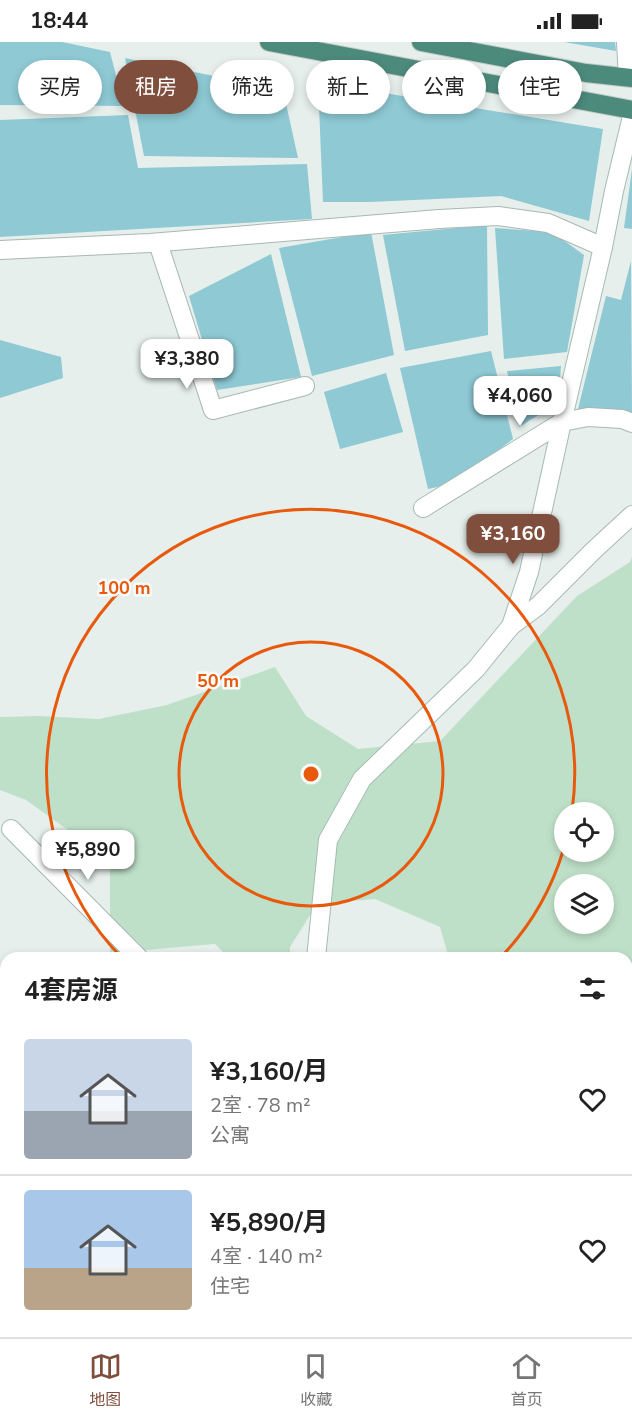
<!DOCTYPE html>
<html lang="zh">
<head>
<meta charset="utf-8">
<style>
  body { margin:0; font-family:"Nunito Sans","Noto Sans SC",sans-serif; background:#f2f2f2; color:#222; height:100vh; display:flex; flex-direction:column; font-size:22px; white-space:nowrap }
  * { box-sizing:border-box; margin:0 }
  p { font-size:20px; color:#767676 }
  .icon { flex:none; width:33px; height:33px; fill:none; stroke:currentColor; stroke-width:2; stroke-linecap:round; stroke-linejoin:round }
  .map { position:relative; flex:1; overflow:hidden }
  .panel { position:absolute; left:0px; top:910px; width:633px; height:386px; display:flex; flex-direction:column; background:#fff; border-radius:18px 18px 0 0; box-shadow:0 3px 9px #0003 }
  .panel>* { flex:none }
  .banner { position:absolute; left:18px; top:18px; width:597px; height:54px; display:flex; gap:12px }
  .fabs { position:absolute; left:554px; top:760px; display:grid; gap:12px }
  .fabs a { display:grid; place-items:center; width:60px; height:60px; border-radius:50%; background:#fff; box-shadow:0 3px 9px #0003; font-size:30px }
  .price { position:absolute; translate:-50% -51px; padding:0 14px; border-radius:12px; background:#fff; color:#222; font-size:20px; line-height:39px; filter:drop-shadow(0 2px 3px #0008) }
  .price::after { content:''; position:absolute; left:50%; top:36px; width:18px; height:14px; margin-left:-9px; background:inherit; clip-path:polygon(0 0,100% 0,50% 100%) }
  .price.selected { background:#804e3d; color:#fff }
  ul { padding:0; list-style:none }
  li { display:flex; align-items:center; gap:18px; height:150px; padding:0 24px }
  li+li { border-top:2px solid #e0e0e0 }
  li span { display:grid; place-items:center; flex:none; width:168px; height:120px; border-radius:6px; color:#555 }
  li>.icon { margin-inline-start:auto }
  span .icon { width:72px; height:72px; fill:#fffc; stroke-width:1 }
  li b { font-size:26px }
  h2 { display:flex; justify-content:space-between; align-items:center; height:72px; padding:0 24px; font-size:26px }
  .chip { padding:0 21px; border-radius:27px; background:#fff; box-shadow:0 3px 9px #0003; font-size:21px; line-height:54px }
  .chip.selected { background:#804e3d; color:#fff }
  .status { display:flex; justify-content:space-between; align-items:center; height:42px; padding:0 30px; background:#fff; direction:ltr }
  .status svg { height:16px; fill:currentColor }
  .tabs { display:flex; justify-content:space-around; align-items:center; height:84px; border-top:2px solid #e0e0e0; background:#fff; font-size:16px; color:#767676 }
  .tabs a { display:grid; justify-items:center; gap:3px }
  .tabs .selected { color:#804e3d }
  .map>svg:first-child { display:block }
  .built { fill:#d4dfda }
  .green { fill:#bfe0c8; fill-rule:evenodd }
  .water { fill:#8ec9d4 }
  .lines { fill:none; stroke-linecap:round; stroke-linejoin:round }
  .minor-casing { stroke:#a8b8b2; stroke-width:20 }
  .tertiary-casing { stroke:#a8b8b2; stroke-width:20 }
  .secondary-casing { stroke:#a4bbb3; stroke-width:20 }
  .trunk-casing { stroke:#c2cac8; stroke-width:20 }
  .minor { stroke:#fff; stroke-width:18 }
  .tertiary { stroke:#fff; stroke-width:18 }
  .secondary { stroke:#fff; stroke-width:18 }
  .trunk { stroke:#4c8a7c; stroke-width:18 }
  .ring { fill:none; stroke:#e8590c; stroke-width:3 }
  .centre { fill:#e8590c; stroke:#f7fbf9; stroke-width:3 }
  .ring-label { font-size:18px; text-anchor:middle; font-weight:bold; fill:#e8590c; stroke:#f7fbf9; stroke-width:5; stroke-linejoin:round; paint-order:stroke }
</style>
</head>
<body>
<div class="status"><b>18:44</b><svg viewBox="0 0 49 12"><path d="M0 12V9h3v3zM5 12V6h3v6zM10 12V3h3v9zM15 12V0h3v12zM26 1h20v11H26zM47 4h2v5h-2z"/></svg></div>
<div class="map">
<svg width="632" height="1295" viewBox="0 0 632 1295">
  <rect width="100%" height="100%" fill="#e6efeb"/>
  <!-- built -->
  <polygon class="built" points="627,1166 632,1172 632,1295 506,1295 502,1290 627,1290"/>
  <!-- green -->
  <g class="green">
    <path d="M632,515v657l-5,-6v-250h-178l-9,-31 -65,-28 -58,5 -27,43v11h-61l-14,-14 -105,9v-93l-84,-60 -26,-10v-73l38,-1 61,3 68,-14 108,-38 31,49 52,33 82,-8 137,-145 53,-34zM564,771h39v39h-39zM564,843h39v39h-39z"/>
    <polygon points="0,1232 6,1234 6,1290 46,1290 48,1295 0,1295"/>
  </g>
  <!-- water -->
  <g class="water">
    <polygon points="0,0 62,0 110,10 124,64 0,63"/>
    <polygon points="564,0 615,0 616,9"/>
    <polygon points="125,16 283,48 298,116 144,114"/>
    <polygon points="318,40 603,87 589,179 501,154 370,160 323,160"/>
    <polygon points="128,73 138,126 307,122 312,177 0,195 0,78"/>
    <polygon points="632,127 632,187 624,186"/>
    <polygon points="487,183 488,293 405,309 383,193"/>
    <polygon points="495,186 552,190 584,213 567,310 504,317"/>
    <polygon points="371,190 394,313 312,334 279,206"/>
    <polygon points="271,212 301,335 217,348 189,254"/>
    <polygon points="631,219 632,373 578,367 606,254 621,258"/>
    <polygon points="0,298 61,315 63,336 0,356"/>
    <polygon points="491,309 513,397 456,441 428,447 400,326"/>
    <polygon points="561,324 558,361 519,385 507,329"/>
    <polygon points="386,331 403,390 340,407 324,350"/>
  </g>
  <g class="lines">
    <!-- minor casing -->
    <g class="minor-casing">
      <g id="minor">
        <polyline points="158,201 213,368 305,344"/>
        <polyline points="423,466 562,380 588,375 622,377 632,381"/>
        <polyline points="511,584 538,564 594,508 632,473"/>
        <polyline points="11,787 139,916"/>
      </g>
    </g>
    <!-- tertiary casing -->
    <g class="tertiary-casing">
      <g id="tertiary">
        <polyline points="626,0 628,35"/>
        <polyline points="0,208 150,201 439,177 498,174 548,181 603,205"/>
      </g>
    </g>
    <!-- secondary casing -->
    <g class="secondary-casing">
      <g id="secondary">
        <polyline points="316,916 328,798 362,737 476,627 511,584 529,530 562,380 603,205 614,149 632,74"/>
        <polyline points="0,1207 6,1209"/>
        <polyline points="263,1290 274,1295"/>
        <polyline points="313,1290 314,1295"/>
      </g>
    </g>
    <!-- trunk casing -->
    <g class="trunk-casing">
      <g id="trunk">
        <polyline points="269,0 632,68"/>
        <polyline points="421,0 586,31 632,36"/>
      </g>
    </g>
    <!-- minor -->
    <use href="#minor" class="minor"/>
    <!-- tertiary -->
    <use href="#tertiary" class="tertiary"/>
    <!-- secondary -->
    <use href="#secondary" class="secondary"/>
    <!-- trunk -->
    <use href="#trunk" class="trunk"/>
  </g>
  <!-- distance rings -->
  <g class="ring">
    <circle cx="311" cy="732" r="132"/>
    <path d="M563 809A264 264 0 0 1 501 915M121 915A264 264 0 1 1 572 769"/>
  </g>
  <circle cx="311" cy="732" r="9" class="centre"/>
  <g class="ring-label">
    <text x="124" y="552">100 m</text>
    <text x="218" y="645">50 m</text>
  </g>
</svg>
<div class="fabs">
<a><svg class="icon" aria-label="locate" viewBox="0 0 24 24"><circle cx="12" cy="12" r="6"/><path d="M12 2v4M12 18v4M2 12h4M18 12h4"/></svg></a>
<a><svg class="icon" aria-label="layers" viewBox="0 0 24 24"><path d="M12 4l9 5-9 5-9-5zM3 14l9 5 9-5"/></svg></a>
</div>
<b class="price" style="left:187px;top:348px">¥3,380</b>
<b class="price" style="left:520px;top:385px">¥4,060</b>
<b class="price selected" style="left:513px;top:523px">¥3,160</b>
<b class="price" style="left:88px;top:839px">¥5,890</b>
<div class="banner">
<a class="chip">买房</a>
<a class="chip selected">租房</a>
<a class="chip">筛选</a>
<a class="chip">新上</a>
<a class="chip">公寓</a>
<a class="chip">住宅</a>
</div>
<section class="panel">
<h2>4套房源<svg class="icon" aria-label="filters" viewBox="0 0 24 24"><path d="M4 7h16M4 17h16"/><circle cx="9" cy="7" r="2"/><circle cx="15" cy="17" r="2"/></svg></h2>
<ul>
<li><span style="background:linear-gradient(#c9d6e8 60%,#9aa5b1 0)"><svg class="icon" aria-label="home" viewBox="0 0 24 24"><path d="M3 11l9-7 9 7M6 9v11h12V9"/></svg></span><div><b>¥3,160/月</b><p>2室 · 78 m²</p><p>公寓</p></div><svg class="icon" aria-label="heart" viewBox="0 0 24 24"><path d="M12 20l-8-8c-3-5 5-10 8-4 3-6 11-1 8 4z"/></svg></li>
<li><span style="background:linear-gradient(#a9c7e8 65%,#b9a48a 0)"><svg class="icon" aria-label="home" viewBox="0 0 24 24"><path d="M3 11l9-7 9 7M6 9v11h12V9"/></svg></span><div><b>¥5,890/月</b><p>4室 · 140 m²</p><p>住宅</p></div><svg class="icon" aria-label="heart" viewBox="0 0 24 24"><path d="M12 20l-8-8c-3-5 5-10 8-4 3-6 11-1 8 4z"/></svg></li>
</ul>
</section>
</div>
<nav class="tabs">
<a class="selected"><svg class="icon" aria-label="map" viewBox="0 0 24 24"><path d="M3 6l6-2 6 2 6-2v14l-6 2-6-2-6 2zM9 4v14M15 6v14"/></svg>地图</a>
<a><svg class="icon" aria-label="saved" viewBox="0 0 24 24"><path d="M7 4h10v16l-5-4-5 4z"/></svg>收藏</a>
<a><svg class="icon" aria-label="home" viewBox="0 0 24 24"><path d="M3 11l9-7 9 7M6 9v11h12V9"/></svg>首页</a>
</nav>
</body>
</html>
